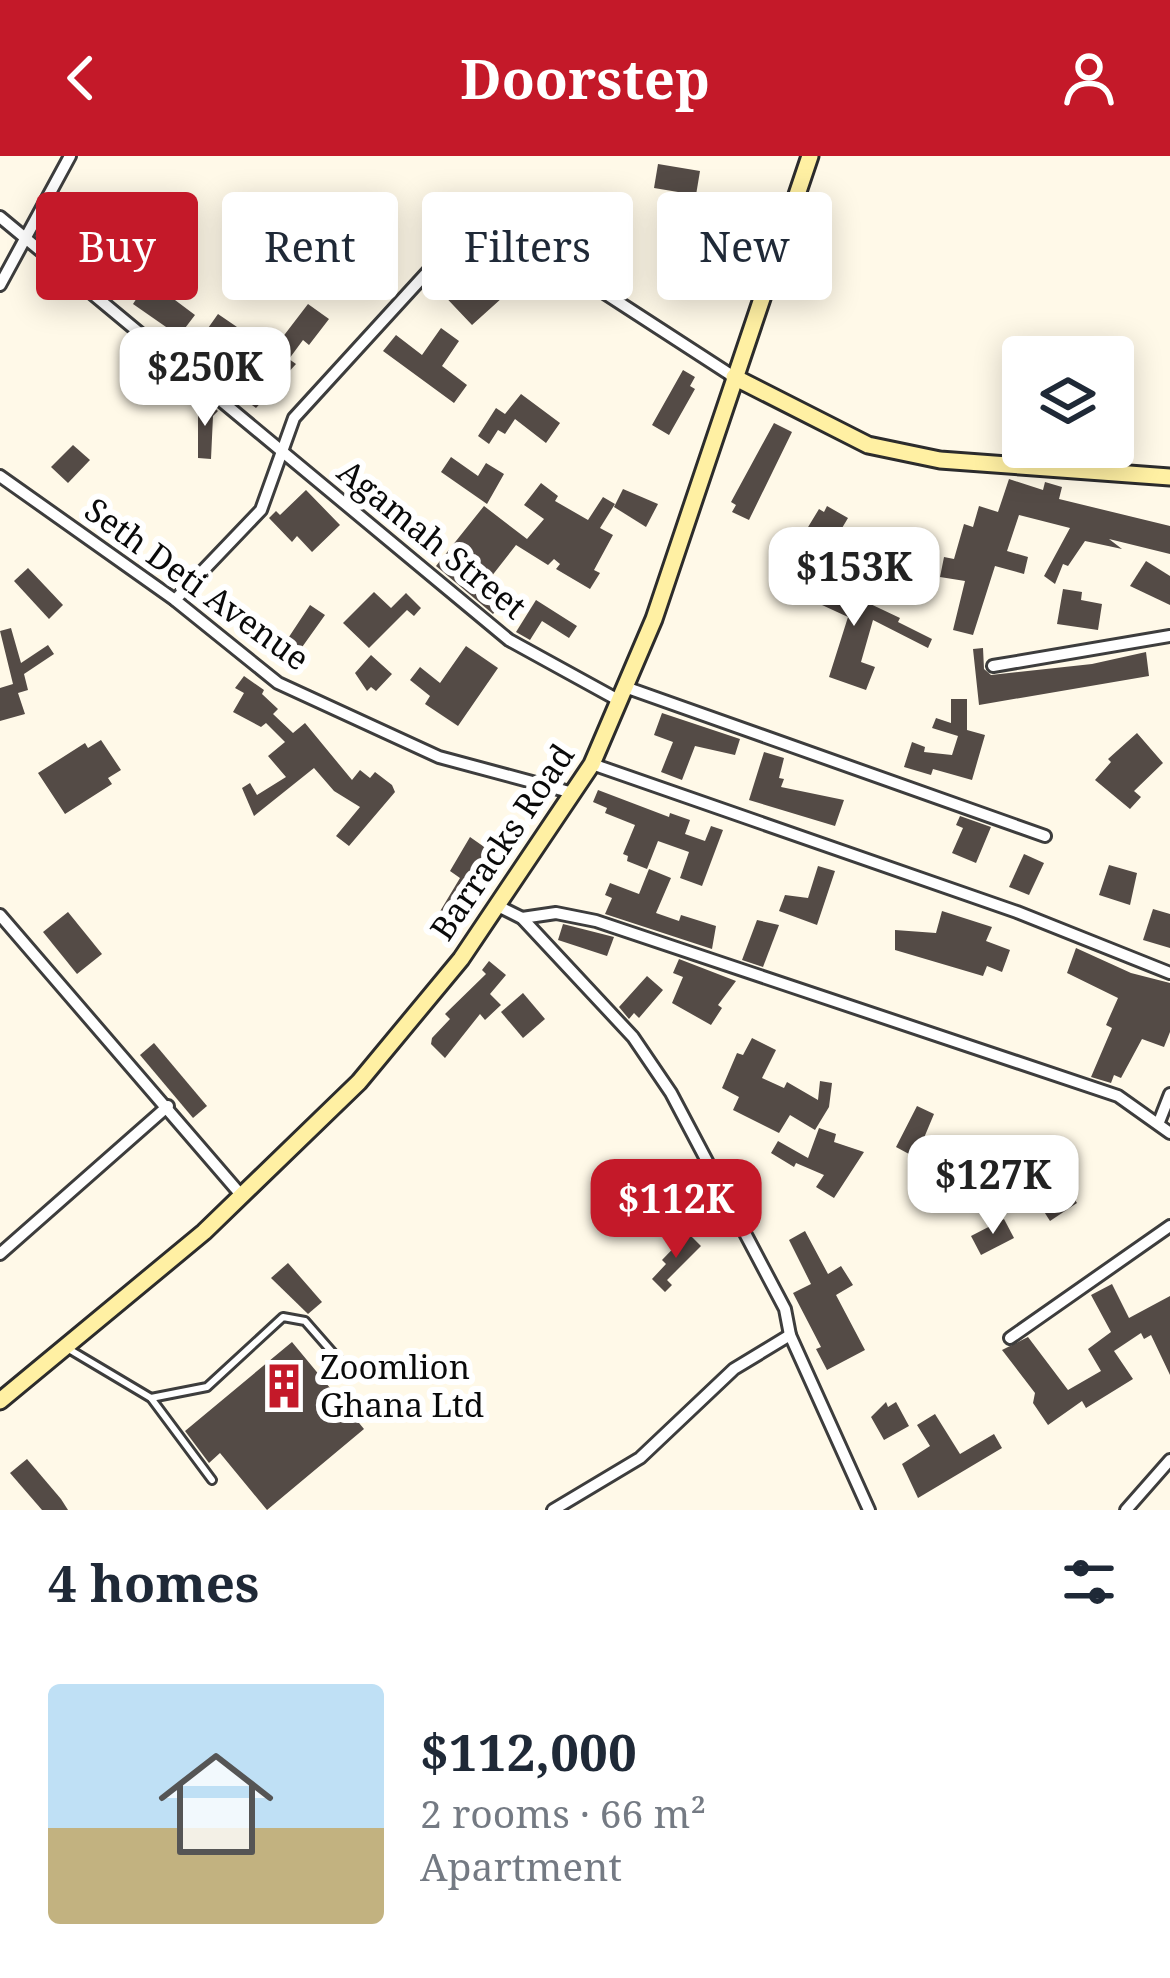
<!DOCTYPE html>
<html lang="en">
<head>
<meta charset="utf-8">
<style>
  body { margin:0; font-family:"Noto Serif",serif; background:#f2f2f3; color:#1f2937; height:100vh; display:flex; flex-direction:column; font-size:45px; white-space:nowrap }
  * { box-sizing:border-box; margin:0 }
  p { font-size:39px; color:#747a83 }
  .icon { flex:none; width:66px; height:66px; fill:none; stroke:currentColor; stroke-width:2; stroke-linecap:round; stroke-linejoin:round }
  .map { position:relative; height:1354px; overflow:hidden }
  .panel { display:flex; flex-direction:column; background:#fff; flex:1 }
  .panel>* { flex:none }
  .guide { position:absolute; left:36px; top:36px; width:1098px; height:108px; display:flex; gap:24px }
  .tools { position:absolute; left:1002px; top:180px; display:grid; gap:24px }
  .tools a { display:grid; place-items:center; width:132px; height:132px; border-radius:12px; background:#fff; box-shadow:0 6px 30px #0003; font-size:60px }
  .price { position:absolute; translate:-50% -102px; padding:0 27px; border-radius:24px; background:#fff; color:#222; font-size:39px; line-height:78px; filter:drop-shadow(0 3px 6px #0008) }
  .price::after { content:''; position:absolute; left:50%; top:72px; width:36px; height:27px; margin-left:-18px; background:inherit; clip-path:polygon(0 0,100% 0,50% 100%) }
  .price.on { background:#c41929; color:#fff }
  ul { padding:0; list-style:none }
  li { display:flex; align-items:center; gap:36px; height:300px; padding:0 48px }
  li+li { border-top:3px solid #e0e1e3 }
  li span { display:grid; place-items:center; flex:none; width:336px; height:240px; border-radius:12px; color:#555 }
  li>.icon { margin-inline-start:auto }
  span .icon { width:144px; height:144px; fill:#fffc; stroke-width:1 }
  li b { font-size:51px }
  h2 { display:flex; justify-content:space-between; align-items:center; height:144px; padding:0 48px; font-size:51px }
  .tag { padding:0 42px; border-radius:12px; background:#fff; box-shadow:0 6px 30px #0003; font-size:42px; line-height:108px }
  .tag.on { background:#c41929; color:#fff }
  header { display:flex; justify-content:space-between; align-items:center; height:156px; padding:0 48px; background:#c41929; color:#fff; font-size:54px; font-weight:700 }
  .map>svg:first-child { display:block }
  .building { fill:#544b46 }
  .lines { fill:none; stroke-linecap:round; stroke-linejoin:round }
  .lane-casing { stroke:#3d3d3d; stroke-width:12 }
  .street-casing { stroke:#3d3d3d; stroke-width:16 }
  .secondary-casing { stroke:#2c2c2c; stroke-width:21 }
  .lane { stroke:#fff; stroke-width:6 }
  .street { stroke:#fff; stroke-width:10 }
  .secondary { stroke:#fff0a3; stroke-width:15 }
  .labels { text-anchor:middle; stroke-width:12; stroke-linejoin:round; paint-order:stroke }
  .street-label { font-size:33px; fill:#0a0a0a; stroke:#fff }
  .poi-label { font-size:33px; fill:#0a0a0a; stroke:#fff; text-anchor:start }
</style>
</head>
<body>
<header><svg class="icon" aria-label="back" viewBox="0 0 24 24"><path d="M15 5l-7 7 7 7"/></svg>Doorstep<svg class="icon" aria-label="person" viewBox="0 0 24 24"><circle cx="12" cy="8" r="4"/><path d="M4 21q1-7 8-7t8 7"/></svg></header>
<div class="map">
<svg width="1170" height="1354" viewBox="0 0 1170 1354">
  <rect width="100%" height="100%" fill="#fff9e8"/>
  <!-- building -->
  <g class="building">
    <polygon points="658,8 700,15 696,39 654,32"/>
    <polygon points="697,65 728,68 726,83 711,81 705,98 685,92"/>
    <polygon points="115,67 133,79 102,124 85,112"/>
    <polygon points="299,67 319,82 291,120 271,105"/>
    <polygon points="518,95 525,104 514,114 522,124 472,169 436,131 468,102 487,122"/>
    <polygon points="159,108 175,119 163,135 195,159 179,180 133,148"/>
    <polygon points="308,148 329,163 309,189 303,184 289,203 296,208 256,252 241,241 257,215 205,184 210,178 206,175 218,158 272,195"/>
    <polygon points="441,172 459,185 442,210 467,229 454,247 383,195 396,179 422,199"/>
    <polygon points="683,214 695,221 690,230 695,233 669,279 652,269"/>
    <polygon points="521,238 560,267 546,287 515,263 505,278 498,274 489,288 478,280 496,252 505,258"/>
    <polygon points="205,244 218,255 213,260 211,303 198,302 198,249"/>
    <polygon points="774,267 792,276 749,364 732,356 736,349 731,346"/>
    <polygon points="73,289 90,304 68,327 51,311"/>
    <polygon points="451,301 478,320 486,307 504,318 487,348 441,316"/>
    <polygon points="1009,323 1043,334 1045,326 1062,331 1059,343 1170,370 1170,398 1109,383 1122,393 1085,385 1068,410 1063,408 1055,428 1044,420 1070,372 1019,359 1007,395 1028,401 1024,418 995,410 973,479 953,474 965,425 940,421 944,401 954,403 964,368 973,371 979,350 998,356"/>
    <polygon points="541,327 558,340 555,345 588,364 603,341 615,348 600,372 613,379 594,414 600,417 590,433 556,413 560,408 554,403 548,409 516,389 491,421 516,444 509,452 503,447 493,458 436,410 484,350 527,383 544,363 524,349"/>
    <polygon points="623,333 658,348 646,371 614,351"/>
    <polygon points="306,334 340,369 312,396 297,380 292,386 269,362 276,355 280,359"/>
    <polygon points="827,350 848,362 823,404 799,386 819,353 824,356"/>
    <polygon points="1146,405 1170,420 1170,449 1130,430"/>
    <polygon points="28,412 63,449 49,463 14,425"/>
    <polygon points="805,417 900,462 898,466 932,483 928,492 873,464 861,506 875,511 866,534 829,521 848,461 796,437"/>
    <polygon points="1063,433 1082,436 1081,444 1102,448 1098,474 1057,468"/>
    <polygon points="374,436 391,452 406,437 421,452 414,460 407,454 369,492 343,467"/>
    <polygon points="536,444 577,470 569,482 542,465 530,484 516,476"/>
    <polygon points="310,449 325,459 290,508 257,490 264,480 281,493"/>
    <polygon points="11,472 21,507 48,489 54,498 24,518 28,534 18,537 25,558 0,565 0,532 13,528 0,475"/>
    <polygon points="466,490 498,512 458,570 425,548 430,540 410,524 420,511 440,527"/>
    <polygon points="983,492 984,513 991,519 1092,508 1146,496 1149,520 979,549 973,493"/>
    <polygon points="371,499 392,518 376,535 371,531 367,535 355,517"/>
    <polygon points="244,520 264,534 262,538 278,553 273,558 293,577 305,567 352,624 360,614 370,622 375,616 392,629 395,636 349,690 336,680 360,651 334,635 314,612 254,660 242,632 250,627 257,639 286,621 268,600 285,586 266,567 261,571 233,556 244,537 235,532"/>
    <polygon points="951,543 967,543 967,574 985,579 972,624 933,613 931,619 904,611 912,586 925,591 924,596 952,599 958,580 932,572 936,562 951,567"/>
    <polygon points="662,557 740,583 735,599 695,590 682,624 661,616 673,586 654,579"/>
    <polygon points="1137,577 1163,607 1134,635 1141,641 1130,653 1095,624 1111,606 1108,603"/>
    <polygon points="101,584 121,614 108,622 112,628 65,658 38,617 85,587 88,592"/>
    <polygon points="764,596 784,602 779,622 784,623 781,631 844,644 835,670 749,644"/>
    <polygon points="598,634 669,661 670,657 690,664 685,678 705,685 711,670 723,674 702,730 680,722 689,696 658,685 647,713 627,705 628,700 623,698 635,669 605,657 607,652 593,646"/>
    <polygon points="960,660 991,671 976,707 952,697 963,672 956,669"/>
    <polygon points="470,681 500,702 481,737 473,732 450,771 436,762 460,722 450,715"/>
    <polygon points="1024,698 1044,707 1029,739 1009,731"/>
    <polygon points="1109,709 1137,717 1130,749 1099,739"/>
    <polygon points="818,710 835,715 817,769 779,755 785,739 808,742"/>
    <polygon points="649,713 671,722 656,757 679,765 681,759 716,770 712,793 605,758 612,742 605,739 610,727 639,738"/>
    <polygon points="1153,753 1170,758 1170,792 1143,784"/>
    <polygon points="942,755 992,771 986,785 1010,794 1002,816 987,810 983,820 895,794 895,774 936,777"/>
    <polygon points="68,756 102,798 77,818 43,776"/>
    <polygon points="757,764 779,769 763,811 742,804"/>
    <polygon points="563,768 614,781 607,800 558,784"/>
    <polygon points="1076,792 1131,817 1170,827 1170,876 1164,891 1142,883 1121,922 1114,919 1111,927 1091,921 1112,872 1106,869 1118,842 1067,817"/>
    <polygon points="679,803 736,825 718,849 722,852 711,869 672,847 683,821 673,817"/>
    <polygon points="489,805 506,819 490,838 501,849 485,864 480,858 445,902 431,888 432,882 450,863 445,858 486,818 482,814"/>
    <polygon points="647,820 663,834 639,862 634,857 629,863 619,851"/>
    <polygon points="523,837 545,863 523,882 501,856"/>
    <polygon points="752,882 776,894 762,922 784,932 787,926 818,944 820,925 832,927 829,951 815,974 790,959 779,977 733,954 739,941 722,932 737,897 743,899"/>
    <polygon points="154,887 207,950 193,962 140,899"/>
    <polygon points="917,950 934,958 921,989 939,996 933,1011 896,991"/>
    <polygon points="819,972 836,978 834,986 864,996 834,1042 816,1031 824,1019 796,1007 794,1011 771,997 778,985 808,1002"/>
    <polygon points="1063,1026 1077,1047 1050,1065 1036,1043"/>
    <polygon points="1004,1063 1014,1082 981,1099 971,1080"/>
    <polygon points="805,1075 828,1118 841,1110 853,1129 836,1139 865,1194 827,1214 816,1193 821,1191 793,1137 811,1128 789,1084"/>
    <polygon points="688,1077 701,1090 667,1124 672,1129 665,1136 652,1123 666,1108 662,1104"/>
    <polygon points="288,1107 322,1146 308,1158 271,1122"/>
    <polygon points="1112,1128 1129,1162 1170,1140 1170,1219 1151,1179 1144,1183 1141,1177 1114,1195 1133,1223 1086,1252 1082,1245 1048,1269 1033,1247 1035,1237 1002,1194 1028,1181 1068,1234 1101,1215 1088,1193 1111,1176 1091,1139"/>
    <polygon points="292,1186 364,1273 267,1354 220,1297 209,1307 185,1275"/>
    <polygon points="886,1246 888,1251 896,1246 909,1270 884,1284 871,1261"/>
    <polygon points="935,1258 960,1298 994,1278 1002,1292 918,1342 902,1308 930,1290 917,1269"/>
    <polygon points="27,1303 61,1343 68,1354 42,1354 10,1317"/>
  </g>
  <g class="lines">
    <!-- lane casing -->
    <g class="lane-casing">
      <g id="lane">
        <polyline points="67,1192 151,1242 212,1324"/>
        <polyline points="151,1242 207,1231 283,1161 305,1165 347,1213"/>
      </g>
    </g>
    <!-- street casing -->
    <g class="street-casing">
      <g id="street">
        <polyline points="0,61 509,484 620,545"/>
        <polyline points="0,129 70,0"/>
        <polyline points="0,320 175,444 278,527 439,601 573,637"/>
        <polyline points="175,444 261,354 294,262 453,88 486,72 512,77 734,221"/>
        <polyline points="993,510 1170,480"/>
        <polyline points="625,531 1045,680"/>
        <polyline points="592,608 1017,756 1170,817"/>
        <polyline points="498,750 522,762 633,881 671,937 785,1153 790,1179 869,1354"/>
        <polyline points="0,759 242,1040"/>
        <polyline points="522,762 556,757 596,765 1118,940 1170,977"/>
        <polyline points="1159,966 1170,938"/>
        <polyline points="0,1098 168,950"/>
        <polyline points="1010,1182 1170,1070"/>
        <polyline points="553,1354 640,1302 734,1213 790,1179"/>
        <polyline points="1126,1354 1170,1304"/>
      </g>
    </g>
    <!-- secondary casing -->
    <g class="secondary-casing">
      <g id="secondary">
        <polyline points="734,221 868,289 940,304 1170,321"/>
        <polyline points="0,1245 204,1076 359,926 461,803 592,608 654,463 810,0"/>
      </g>
    </g>
    <!-- lane -->
    <use href="#lane" class="lane"/>
    <!-- street -->
    <use href="#street" class="street"/>
    <!-- secondary -->
    <use href="#secondary" class="secondary"/>
  </g>
  <!-- icons -->
  <defs>
    <g id="building-bare" transform="scale(3.6)"><path d="M-4-6H4V6H1V3H-1V6H-4ZM-2.5-4.3h1.7v1.8h-1.7ZM.8-4.3h1.7v1.8H.8ZM-2.5-1h1.7V.8h-1.7ZM.8-1h1.7V.8H.8Z" fill="#c41929" stroke="#fff" stroke-width="2.5" paint-order="stroke"/></g>
  </defs>
  <g fill-rule="evenodd">
    <use href="#building-bare" x="284" y="1230"/>
  </g>
  <g class="labels">
    <!-- street labels -->
    <g class="street-label">
      <text transform="translate(432 383) rotate(39)" y="12">Agamah Street</text>
      <text transform="translate(197 428) rotate(36)" y="12">Seth Deti Avenue</text>
      <text transform="translate(502 686) rotate(-56)" y="12">Barracks Road</text>
    </g>
    <!-- poi labels -->
    <g class="poi-label">
      <text x="320" y="1223">Zoomlion<tspan x="320" dy="38">Ghana Ltd</tspan></text>
    </g>
  </g>
</svg>
<div class="tools">
<a><svg class="icon" aria-label="layers" viewBox="0 0 24 24"><path d="M12 4l9 5-9 5-9-5zM3 14l9 5 9-5"/></svg></a>
</div>
<b class="price" style="left:205px;top:273px">$250K</b>
<b class="price" style="left:854px;top:473px">$153K</b>
<b class="price" style="left:993px;top:1081px">$127K</b>
<b class="price on" style="left:676px;top:1105px">$112K</b>
<div class="guide">
<a class="tag on">Buy</a>
<a class="tag">Rent</a>
<a class="tag">Filters</a>
<a class="tag">New</a>
</div>
</div>
<section class="panel">
<h2>4 homes<svg class="icon" aria-label="filters" viewBox="0 0 24 24"><path d="M4 7h16M4 17h16"/><circle cx="9" cy="7" r="2"/><circle cx="15" cy="17" r="2"/></svg></h2>
<ul>
<li><span style="background:linear-gradient(#bfe0f5 60%,#c2b280 0)"><svg class="icon" aria-label="home" viewBox="0 0 24 24"><path d="M3 11l9-7 9 7M6 9v11h12V9"/></svg></span><div><b>$112,000</b><p>2 rooms · 66 m²</p><p>Apartment</p></div></li>
</ul>
</section>
</body>
</html>
